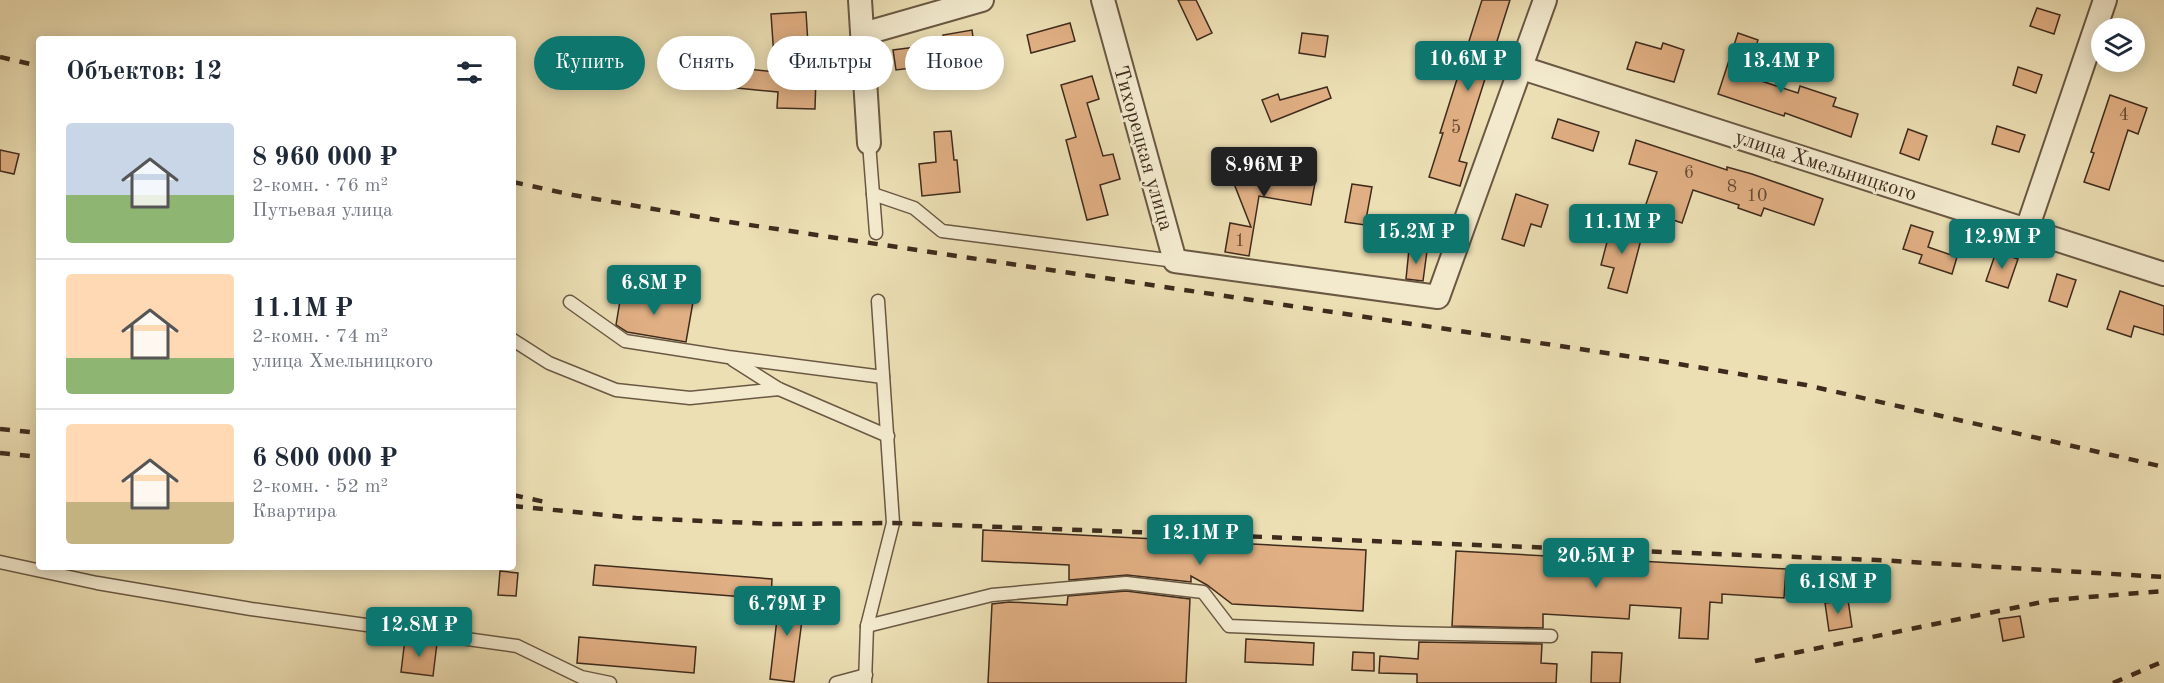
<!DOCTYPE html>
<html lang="ru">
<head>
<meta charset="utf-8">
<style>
  body { margin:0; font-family:"Old Standard TT",serif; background:#f6f6f7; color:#1f2937; height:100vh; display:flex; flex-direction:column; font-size:22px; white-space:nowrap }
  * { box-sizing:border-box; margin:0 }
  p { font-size:20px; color:#747a83 }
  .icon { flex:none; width:33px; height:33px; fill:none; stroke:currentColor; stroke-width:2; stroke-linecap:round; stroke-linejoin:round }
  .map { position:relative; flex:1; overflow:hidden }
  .details { position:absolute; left:36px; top:36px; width:480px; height:534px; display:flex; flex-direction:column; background:#fff; border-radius:6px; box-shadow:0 3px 15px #0003 }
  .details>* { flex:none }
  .banner { position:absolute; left:534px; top:36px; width:570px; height:54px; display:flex; gap:12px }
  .buttons { position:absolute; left:2091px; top:18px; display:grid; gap:12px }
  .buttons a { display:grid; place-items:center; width:54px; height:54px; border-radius:50%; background:#fff; box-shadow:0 3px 15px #0003; font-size:30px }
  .price { position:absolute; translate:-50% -51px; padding:0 14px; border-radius:6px; background:#0f766e; color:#fff; font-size:20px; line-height:39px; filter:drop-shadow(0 2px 3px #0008) }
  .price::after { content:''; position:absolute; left:50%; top:36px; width:18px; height:14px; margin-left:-9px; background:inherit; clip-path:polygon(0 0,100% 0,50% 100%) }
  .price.on { background:#222; color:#fff }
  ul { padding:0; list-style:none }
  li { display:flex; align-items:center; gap:18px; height:150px; padding:0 30px }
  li+li { border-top:2px solid #e0e1e3 }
  li span { display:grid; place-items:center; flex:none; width:168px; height:120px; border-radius:6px; color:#555 }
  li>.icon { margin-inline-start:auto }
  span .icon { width:72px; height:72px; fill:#fffc; stroke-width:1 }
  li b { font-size:26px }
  h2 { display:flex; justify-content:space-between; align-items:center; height:72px; padding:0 30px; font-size:26px }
  .pill { padding:0 21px; border-radius:27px; background:#fff; box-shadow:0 3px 15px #0003; font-size:21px; line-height:54px }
  .pill.on { background:#0f766e; color:#fff }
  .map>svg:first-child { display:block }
  .building { fill:#e0af83; stroke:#3f2b1d; stroke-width:1.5 }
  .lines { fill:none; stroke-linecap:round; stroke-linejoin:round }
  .service-casing { stroke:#6a5843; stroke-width:15 }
  .minor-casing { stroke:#6a5843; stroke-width:26 }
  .service { stroke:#f3eace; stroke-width:12 }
  .minor { stroke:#f3eace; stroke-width:22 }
  .rail { stroke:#3f2b1d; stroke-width:4.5; stroke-dasharray:10 10; stroke-linecap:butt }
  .labels { text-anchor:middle; stroke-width:5; stroke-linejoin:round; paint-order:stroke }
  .number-label { font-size:18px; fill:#674c36 }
  .street-label { font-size:21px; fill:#3f2b1d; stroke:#f3eace }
</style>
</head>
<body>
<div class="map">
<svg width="2164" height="683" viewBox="0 0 2164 683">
  <rect width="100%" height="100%" fill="#ecdfb4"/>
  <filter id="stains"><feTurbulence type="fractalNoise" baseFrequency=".00333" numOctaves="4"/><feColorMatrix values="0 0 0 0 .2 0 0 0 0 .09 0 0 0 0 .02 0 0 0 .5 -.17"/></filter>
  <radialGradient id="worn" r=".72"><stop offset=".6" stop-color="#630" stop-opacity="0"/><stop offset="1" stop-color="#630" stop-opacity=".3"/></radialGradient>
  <!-- building -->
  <g class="building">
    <polygon points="1178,0 1196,0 1212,33 1197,40"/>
    <polygon points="1482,0 1510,0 1459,161 1467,163 1460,186 1429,177 1443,133 1440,133"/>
    <polygon points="2037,8 2060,15 2054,34 2030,26"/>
    <polygon points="806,12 810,76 816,76 815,109 777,108 778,92 737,88 739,68 775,72 771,14"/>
    <polygon points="1070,23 1075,41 1031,53 1027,35"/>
    <polygon points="972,30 975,52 947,57 943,35"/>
    <polygon points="1302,33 1328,36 1325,57 1299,53"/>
    <polygon points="1738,33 1758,40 1746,76 1798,93 1800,86 1836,98 1833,106 1858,114 1851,137 1785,113 1784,116 1718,94"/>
    <polygon points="1636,42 1661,49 1663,43 1684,50 1674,82 1627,69"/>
    <polygon points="932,45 934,65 896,70 893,50"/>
    <polygon points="2018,67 2042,75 2036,93 2013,85"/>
    <polygon points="1092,76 1099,99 1087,103 1103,156 1113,154 1120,179 1100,185 1108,215 1087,220 1066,140 1076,137 1061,85"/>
    <polygon points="1327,87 1331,98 1271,122 1262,100 1278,94 1280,100"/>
    <polygon points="2110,95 2147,108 2138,134 2128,130 2109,190 2084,182 2094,153 2091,152"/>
    <polygon points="1558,119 1599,132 1593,151 1552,138"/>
    <polygon points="1997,126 2025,135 2019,152 1992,144"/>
    <polygon points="1908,129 1927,136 1919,160 1900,153"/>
    <polygon points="951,131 954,160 957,160 960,192 922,196 919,164 936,162 934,132"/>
    <polygon points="1636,140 1727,170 1727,167 1752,174 1823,199 1814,225 1764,208 1761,216 1738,208 1739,205 1693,190 1682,223 1644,210 1657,172 1629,164"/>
    <polygon points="0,150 19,154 14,174 0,171"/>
    <polygon points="1232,163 1316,177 1311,205 1259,196 1249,256 1225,252 1230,223 1251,227 1231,176 1237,173"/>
    <polygon points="1352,184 1372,187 1365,225 1345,222"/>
    <polygon points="1516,194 1548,205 1541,227 1531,224 1524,246 1502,239"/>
    <polygon points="1612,223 1643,232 1627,293 1608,288 1614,268 1601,265"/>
    <polygon points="1911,225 1933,232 1928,247 1957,257 1952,274 1919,263 1922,255 1903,249"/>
    <polygon points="1409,249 1427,251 1423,281 1406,279"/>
    <polygon points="1996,252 2018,259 2008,288 1986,281"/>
    <polygon points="2057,274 2076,280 2067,307 2049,301"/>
    <polygon points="622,289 693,302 686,342 627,332 616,325"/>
    <polygon points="2120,291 2164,306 2164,335 2134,326 2131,337 2107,329"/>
    <polygon points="983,530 1366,550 1363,611 1232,604 1207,585 1191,576 1191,582 1127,575 1069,580 1069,565 982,561"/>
    <polygon points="1456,551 1786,569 1784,598 1722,594 1722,603 1710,602 1708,639 1679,638 1681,608 1630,605 1629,619 1543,614 1543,628 1452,626"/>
    <polygon points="595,565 772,579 771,599 593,585"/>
    <polygon points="500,571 518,573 516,596 498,595"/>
    <polygon points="1126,591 1190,599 1186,683 988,683 992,604 1009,602 1067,605 1068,596"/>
    <polygon points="780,593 805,597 794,682 770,679"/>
    <polygon points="1848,600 1852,627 1829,631 1825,603"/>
    <polygon points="2020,616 2024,637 2003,641 1999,619"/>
    <polygon points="579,637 696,647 694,673 577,663"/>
    <polygon points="405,639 437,643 433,676 401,672"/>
    <polygon points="1246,639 1314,643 1313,665 1245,662"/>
    <polygon points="1419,642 1542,644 1541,663 1557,664 1556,683 1417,683 1417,674 1379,673 1380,656 1418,659"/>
    <polygon points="1353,652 1374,653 1374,671 1352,670"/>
    <polygon points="1592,652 1622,653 1620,683 1591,683"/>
  </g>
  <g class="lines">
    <!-- service casing -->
    <g class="service-casing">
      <g id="service">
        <polyline points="869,143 876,233"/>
        <polyline points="873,194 914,208 942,231 1175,261"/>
        <polyline points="570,302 625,341 728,357 883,377"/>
        <polyline points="513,340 549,363 616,390 690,398 779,389"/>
        <polyline points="733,360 779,389 888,436"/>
        <polyline points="0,562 97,583 251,609 517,646 581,677 610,683"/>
        <polyline points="867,626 992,595 1126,583 1203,592 1229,626 1402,633 1551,636"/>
        <polyline points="836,683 866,675"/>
        <polyline points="865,683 867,626 893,523 878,301"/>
      </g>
    </g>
    <!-- minor casing -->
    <g class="minor-casing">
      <g id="minor">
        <polyline points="860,0 869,143"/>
        <polyline points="1103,0 1175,261 1438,297 1545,0"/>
        <polyline points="863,34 982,0"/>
        <polyline points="1522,68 2164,274"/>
        <polyline points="2027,229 2105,0"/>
      </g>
    </g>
    <!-- service -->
    <use href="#service" class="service"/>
    <!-- minor -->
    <use href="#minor" class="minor"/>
    <!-- rail -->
    <g class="rail">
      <polyline points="0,57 39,66"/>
      <polyline points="513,182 573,195 723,221 1660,361 1806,385 2164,467"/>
      <polyline points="0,429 39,433"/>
      <polyline points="0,453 39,457"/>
      <polyline points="513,495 545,502"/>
      <polyline points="513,506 636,518 774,524 893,523 1877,560 2164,577"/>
      <polyline points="1755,661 2052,600 2164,591"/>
      <polyline points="2113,683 2164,661"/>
    </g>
  </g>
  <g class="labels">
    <!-- number labels -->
    <g class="number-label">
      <text x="2124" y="120">4</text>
      <text x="1456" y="133">5</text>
      <text x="1689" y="178">6</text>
      <text x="1732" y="192">8</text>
      <text x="1757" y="201">10</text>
      <text x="1240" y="246">1</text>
    </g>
    <!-- street labels -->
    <g class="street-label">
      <text transform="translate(1144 148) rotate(74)" y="7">Тихорецкая улица</text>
      <text transform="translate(1826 165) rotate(18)" y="7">улица Хмельницкого</text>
    </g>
  </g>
  <rect width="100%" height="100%" filter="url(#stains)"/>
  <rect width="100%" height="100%" fill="url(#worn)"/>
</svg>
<div class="buttons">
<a><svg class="icon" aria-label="layers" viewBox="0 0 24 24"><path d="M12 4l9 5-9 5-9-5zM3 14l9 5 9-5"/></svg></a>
</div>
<b class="price" style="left:1468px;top:92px">10.6M ₽</b>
<b class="price" style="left:1781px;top:94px">13.4M ₽</b>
<b class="price on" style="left:1264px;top:198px">8.96M ₽</b>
<b class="price" style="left:1622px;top:255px">11.1M ₽</b>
<b class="price" style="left:1416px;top:265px">15.2M ₽</b>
<b class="price" style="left:2002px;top:270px">12.9M ₽</b>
<b class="price" style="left:654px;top:316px">6.8M ₽</b>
<b class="price" style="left:1200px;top:566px">12.1M ₽</b>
<b class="price" style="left:1596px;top:589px">20.5M ₽</b>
<b class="price" style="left:1838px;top:615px">6.18M ₽</b>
<b class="price" style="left:787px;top:637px">6.79M ₽</b>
<b class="price" style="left:419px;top:658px">12.8M ₽</b>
<div class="banner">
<a class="pill on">Купить</a>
<a class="pill">Снять</a>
<a class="pill">Фильтры</a>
<a class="pill">Новое</a>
</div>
<section class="details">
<h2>Объектов: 12<svg class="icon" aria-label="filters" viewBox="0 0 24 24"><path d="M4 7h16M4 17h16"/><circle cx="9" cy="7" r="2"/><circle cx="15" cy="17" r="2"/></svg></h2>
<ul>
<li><span style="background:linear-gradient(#c9d6e8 60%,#8fb573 0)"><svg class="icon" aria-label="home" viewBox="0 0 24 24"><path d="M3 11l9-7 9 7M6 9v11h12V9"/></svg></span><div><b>8 960 000 ₽</b><p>2-комн. · 76 m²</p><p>Путьевая улица</p></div></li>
<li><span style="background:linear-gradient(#ffd9b3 70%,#8fb573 0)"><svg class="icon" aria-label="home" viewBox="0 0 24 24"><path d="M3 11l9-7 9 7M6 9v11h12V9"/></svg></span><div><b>11.1M ₽</b><p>2-комн. · 74 m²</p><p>улица Хмельницкого</p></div></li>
<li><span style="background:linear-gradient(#ffd9b3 65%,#c2b280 0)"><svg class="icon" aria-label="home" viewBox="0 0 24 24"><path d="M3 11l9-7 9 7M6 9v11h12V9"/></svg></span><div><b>6 800 000 ₽</b><p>2-комн. · 52 m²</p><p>Квартира</p></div></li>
</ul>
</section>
</div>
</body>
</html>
